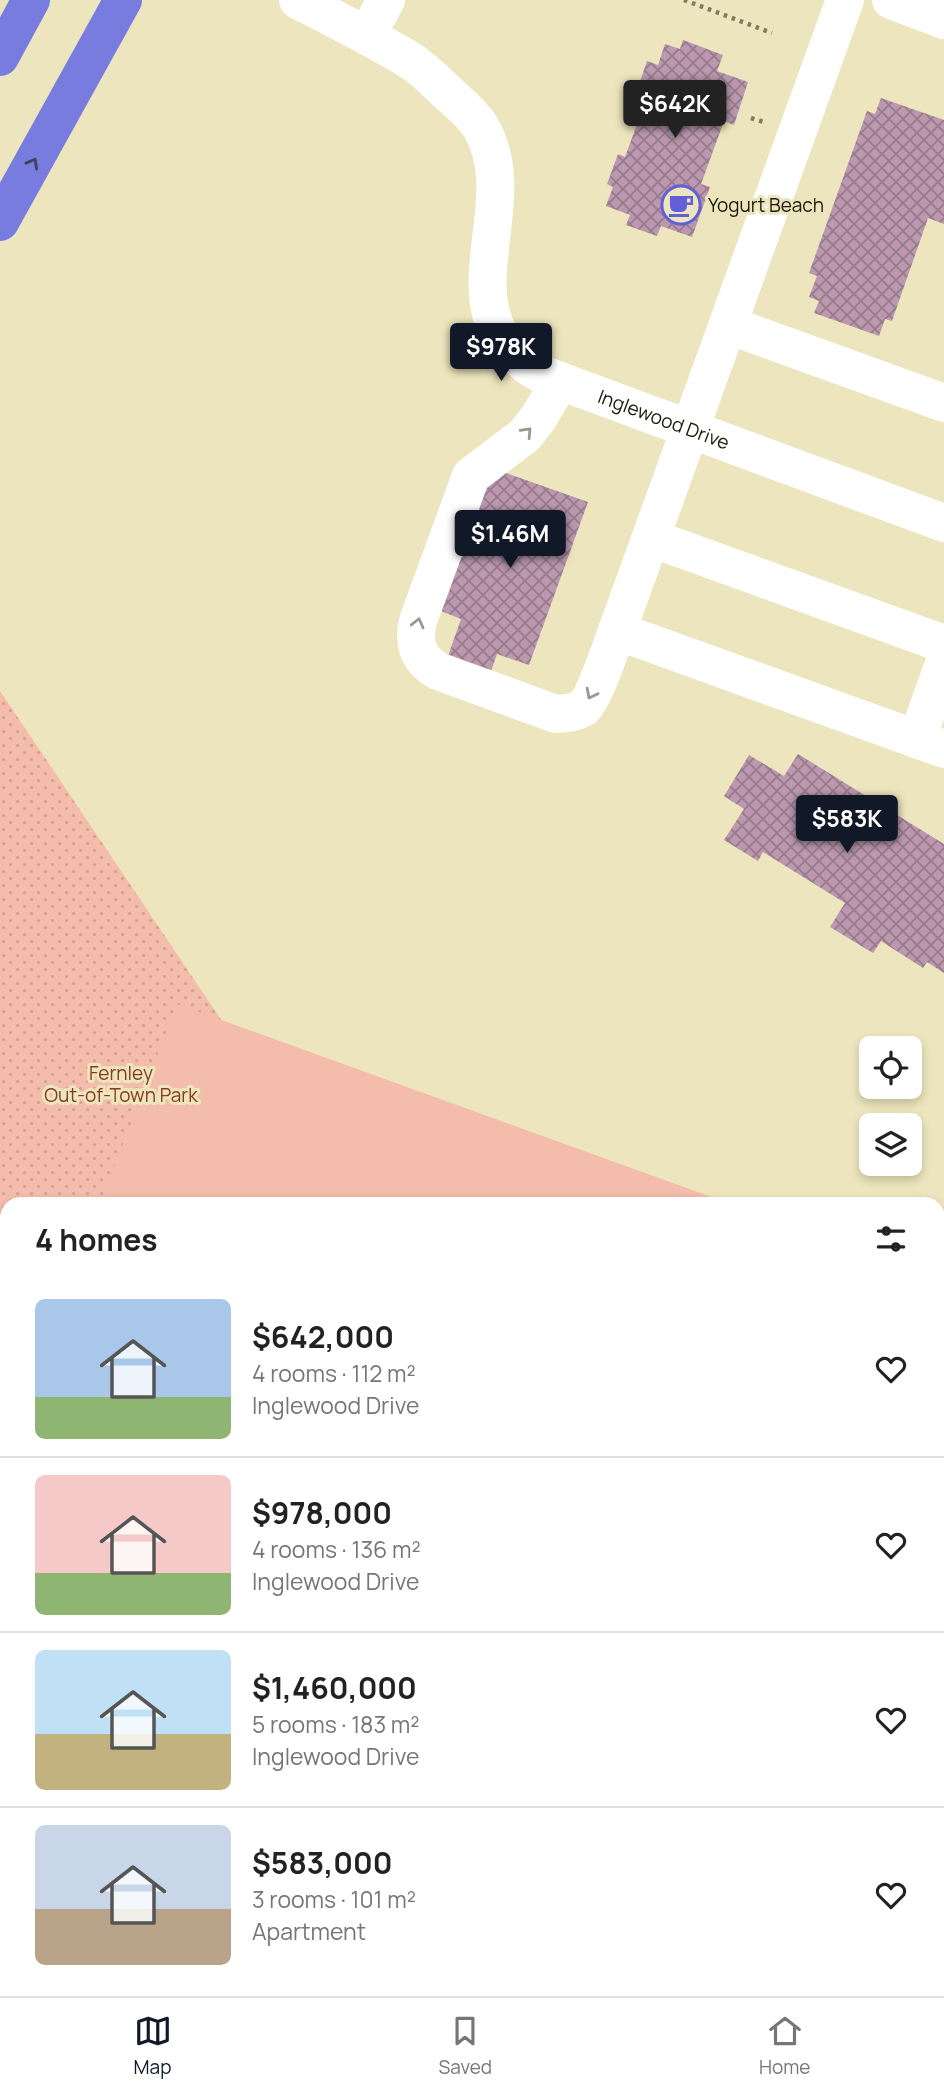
<!DOCTYPE html>
<html lang="en">
<head>
<meta charset="utf-8">
<style>
  body { margin:0; font-family:Manrope,sans-serif; background:#f6f6f6; color:#222; height:100vh; display:flex; flex-direction:column; font-size:26px; white-space:nowrap }
  * { box-sizing:border-box; margin:0 }
  p { font-size:23px; color:#767676 }
  .icon { flex:none; width:38px; height:38px; fill:none; stroke:currentColor; stroke-width:2; stroke-linecap:round; stroke-linejoin:round }
  .map { position:relative; flex:1; overflow:hidden }
  .sheet { position:absolute; left:0px; top:1197px; width:945px; height:800px; display:flex; flex-direction:column; background:#fff; border-radius:21px 21px 0 0; box-shadow:0 4px 10px #0003 }
  .sheet>* { flex:none }
  .fabs { position:absolute; left:859px; top:1036px; display:grid; gap:14px }
  .fabs a { display:grid; place-items:center; width:63px; height:63px; border-radius:10px; background:#fff; box-shadow:0 4px 10px #0003; font-size:35px }
  .price { position:absolute; translate:-50% -60px; padding:0 16px; border-radius:7px; background:#111827; color:#fff; font-size:23px; line-height:46px; filter:drop-shadow(0 2px 4px #0008) }
  .price::after { content:''; position:absolute; left:50%; top:42px; width:21px; height:16px; margin-left:-10px; background:inherit; clip-path:polygon(0 0,100% 0,50% 100%) }
  .price.selected { background:#222; color:#fff }
  ul { padding:0; list-style:none }
  li { display:flex; align-items:center; gap:21px; height:175px; padding:0 35px }
  li+li { border-top:2px solid #e0e0e0 }
  li span { display:grid; place-items:center; flex:none; width:196px; height:140px; border-radius:10px; color:#555 }
  li>.icon { margin-inline-start:auto }
  span .icon { width:84px; height:84px; fill:#fffc; stroke-width:1 }
  li b { font-size:30px }
  h2 { display:flex; justify-content:space-between; align-items:center; height:84px; padding:0 35px; font-size:30px }
  .tab-bar { display:flex; justify-content:space-around; align-items:center; height:98px; border-top:2px solid #e0e0e0; background:#fff; font-size:19px; color:#767676 }
  .tab-bar a { display:grid; justify-items:center; gap:4px }
  .tab-bar .selected { color:#111827 }
  .map>svg:first-child { display:block }
  .park { fill:url(#park-dots) }
  .pitch { fill:#f4bcaa }
  .building { fill:url(#building-cross-hatch) }
  .lines { fill:none; stroke-linecap:round; stroke-linejoin:round }
  .path { stroke:#807b60; stroke-width:4.5; stroke-dasharray:3.5 5; stroke-linecap:butt }
  .minor { stroke:#fff; stroke-width:38 }
  .highway { stroke:#787cdf; stroke-width:38 }
  .oneway { stroke:#41415f }
  .oneway2 { stroke:#999891 }
  .labels { text-anchor:middle; stroke-width:6; stroke-linejoin:round; paint-order:stroke }
  .poi-label { font-size:19px; fill:#1c190a; stroke:#ece5bd; text-anchor:start }
  .street-label { font-size:19px; fill:#1c190a; stroke:#ece5bd }
  .park-label { font-size:19px; fill:#873a1f; stroke:#ece5bd }
</style>
</head>
<body>
<div class="map">
<svg width="944" height="1996" viewBox="0 0 944 1996">
  <defs>
    <pattern id="park-dots" width="8" height="8" patternUnits="userSpaceOnUse" patternTransform="scale(1.75)"><rect width="8" height="8" fill="#f4bcaa"/><path d="M2 2h.1M6 6h.1" fill="none" stroke="#d1a191" stroke-width="1.8" stroke-linecap="round"/></pattern>
    <pattern id="building-cross-hatch" width="8" height="8" patternUnits="userSpaceOnUse" patternTransform="scale(1.75)"><rect width="8" height="8" fill="#bb98af"/><path d="M0 0l8 8M0 8l8-8" fill="none" stroke="#977b8d"/></pattern>
  </defs>
  <rect width="100%" height="100%" fill="#ece5bd"/>
  <!-- park -->
  <g class="park">
    <polygon points="0,691 345,1204 7,1204 7,1990 765,1990 763,1996 0,1996"/>
    <polygon points="938,1276 944,1278 944,1480 938,1499"/>
  </g>
  <!-- pitch -->
  <g class="pitch">
    <polygon points="177,1004 731,1204 100,1204"/>
    <polygon points="7,1445 7,1900 0,1898 0,1463"/>
    <polygon points="246,1990 765,1990 763,1996 263,1996"/>
  </g>
  <!-- building -->
  <g class="building">
    <polygon points="683,40 723,55 717,71 748,82 734,125 724,121 701,184 710,187 692,237 661,226 657,236 626,225 630,215 606,206 613,187 607,184 618,154 625,157 647,97 636,93 647,61 658,65 665,44 680,49"/>
    <polygon points="881,98 944,120 944,224 928,218 892,321 885,319 879,336 814,313 819,301 809,297 817,276 809,273 867,111 875,114"/>
    <polygon points="492,468 588,502 529,665 497,654 490,674 447,659 461,619 441,611"/>
    <polygon points="798,754 944,844 944,973 927,962 923,968 881,941 873,953 830,927 845,903 763,852 758,861 724,840 744,809 724,796 749,755 784,776"/>
    <polygon points="944,1686 944,1766 938,1763 938,1702"/>
    <polygon points="938,1793 944,1795 944,1879 938,1877"/>
    <polygon points="938,1891 944,1893 944,1918 938,1916"/>
    <polygon points="815,1990 888,1990 886,1996 813,1996"/>
  </g>
  <g class="lines">
    <!-- path -->
    <g class="path">
      <polyline points="684,0 772,33"/>
      <polyline points="751,118 764,122"/>
    </g>
    <!-- minor -->
    <g class="minor">
      <path id="s1" d="M298,0c31,16 63,32 94,50 9,5 19,10 27,17 11,8 21,19 31,28 11,10 22,19 30,31 48,79 -40,180 51,242 9,6 19,9 29,13l384,142"/>
      <polyline points="891,0 944,20"/>
      <polyline points="367,35 386,0"/>
      <polyline points="728,325 944,403"/>
      <path d="M560,381l-21,36 -14,18 -54,41 -52,142c-7,23 -2,41 19,53l118,43c9,-1 19,-1 27,-6 11,-9 28,-61 34,-77l228,-631"/>
      <polyline points="651,538 944,644"/>
      <polyline points="617,631 944,749"/>
      <polyline points="917,739 944,664"/>
    </g>
    <!-- highway -->
    <g class="highway">
      <polyline points="0,57 31,0"/>
      <polyline points="0,222 123,0"/>
    </g>
  </g>
  <!-- one-way arrows -->
  <defs><path id="oneway-chevron" d="M-2-3.5L2.5 0L-2 3.5" fill="none" stroke-width="1.6" stroke-linecap="round" stroke-linejoin="round" transform="scale(1.75)"/></defs>
  <use class="oneway" href="#oneway-chevron" transform="translate(33 163) rotate(-61)"/>
  <g class="oneway2">
    <use href="#oneway-chevron" transform="translate(527 432) rotate(-47)"/>
    <use href="#oneway-chevron" transform="translate(418 623) rotate(-76)"/>
    <use href="#oneway-chevron" transform="translate(591 694) rotate(117)"/>
  </g>
  <!-- icons -->
  <defs>
    <g id="cafe-ring" transform="scale(2.0125)"><circle r="9.5" fill="#ece5bd" stroke="#6160d8" stroke-width="1.5"/><path d="M-5.5-4.5H6V0H3Q3 3.5 0 3.5H-2.5Q-5.5 3.5-5.5 0ZM3-3.2v2h1.7v-2ZM-6 4.5H4V6H-6Z" fill="#6160d8"/></g>
  </defs>
  <g fill-rule="evenodd">
    <use href="#cafe-ring" x="681" y="205"/>
  </g>
  <g class="labels">
    <!-- poi labels -->
    <g class="poi-label">
      <text x="708" y="212">Yogurt Beach</text>
    </g>
    <!-- street labels -->
    <g class="street-label">
      <text dy="7" stroke="none"><textPath href="#s1" startOffset="626">Inglewood Drive</textPath></text>
    </g>
    <!-- park labels -->
    <g class="park-label">
      <text x="121" y="1080">Fernley<tspan x="121" dy="22">Out-of-Town Park</tspan></text>
    </g>
  </g>
</svg>
<div class="fabs">
<a><svg class="icon" aria-label="locate" viewBox="0 0 24 24"><circle cx="12" cy="12" r="6"/><path d="M12 2v4M12 18v4M2 12h4M18 12h4"/></svg></a>
<a><svg class="icon" aria-label="layers" viewBox="0 0 24 24"><path d="M12 4l9 5-9 5-9-5zM3 14l9 5 9-5"/></svg></a>
</div>
<b class="price selected" style="left:675px;top:140px">$642K</b>
<b class="price" style="left:501px;top:383px">$978K</b>
<b class="price" style="left:510px;top:570px">$1.46M</b>
<b class="price" style="left:847px;top:855px">$583K</b>
<section class="sheet">
<h2>4 homes<svg class="icon" aria-label="filters" viewBox="0 0 24 24"><path d="M4 7h16M4 17h16"/><circle cx="9" cy="7" r="2"/><circle cx="15" cy="17" r="2"/></svg></h2>
<ul>
<li><span style="background:linear-gradient(#a9c7e8 70%,#8fb573 0)"><svg class="icon" aria-label="home" viewBox="0 0 24 24"><path d="M3 11l9-7 9 7M6 9v11h12V9"/></svg></span><div><b>$642,000</b><p>4 rooms · 112 m²</p><p>Inglewood Drive</p></div><svg class="icon" aria-label="heart" viewBox="0 0 24 24"><path d="M12 20l-8-8c-3-5 5-10 8-4 3-6 11-1 8 4z"/></svg></li>
<li><span style="background:linear-gradient(#f6c9c9 70%,#8fb573 0)"><svg class="icon" aria-label="home" viewBox="0 0 24 24"><path d="M3 11l9-7 9 7M6 9v11h12V9"/></svg></span><div><b>$978,000</b><p>4 rooms · 136 m²</p><p>Inglewood Drive</p></div><svg class="icon" aria-label="heart" viewBox="0 0 24 24"><path d="M12 20l-8-8c-3-5 5-10 8-4 3-6 11-1 8 4z"/></svg></li>
<li><span style="background:linear-gradient(#bfe0f5 60%,#c2b280 0)"><svg class="icon" aria-label="home" viewBox="0 0 24 24"><path d="M3 11l9-7 9 7M6 9v11h12V9"/></svg></span><div><b>$1,460,000</b><p>5 rooms · 183 m²</p><p>Inglewood Drive</p></div><svg class="icon" aria-label="heart" viewBox="0 0 24 24"><path d="M12 20l-8-8c-3-5 5-10 8-4 3-6 11-1 8 4z"/></svg></li>
<li><span style="background:linear-gradient(#c9d6e8 60%,#b9a48a 0)"><svg class="icon" aria-label="home" viewBox="0 0 24 24"><path d="M3 11l9-7 9 7M6 9v11h12V9"/></svg></span><div><b>$583,000</b><p>3 rooms · 101 m²</p><p>Apartment</p></div><svg class="icon" aria-label="heart" viewBox="0 0 24 24"><path d="M12 20l-8-8c-3-5 5-10 8-4 3-6 11-1 8 4z"/></svg></li>
</ul>
</section>
</div>
<nav class="tab-bar">
<a class="selected"><svg class="icon" aria-label="map" viewBox="0 0 24 24"><path d="M3 6l6-2 6 2 6-2v14l-6 2-6-2-6 2zM9 4v14M15 6v14"/></svg>Map</a>
<a><svg class="icon" aria-label="saved" viewBox="0 0 24 24"><path d="M7 4h10v16l-5-4-5 4z"/></svg>Saved</a>
<a><svg class="icon" aria-label="home" viewBox="0 0 24 24"><path d="M3 11l9-7 9 7M6 9v11h12V9"/></svg>Home</a>
</nav>
</body>
</html>
